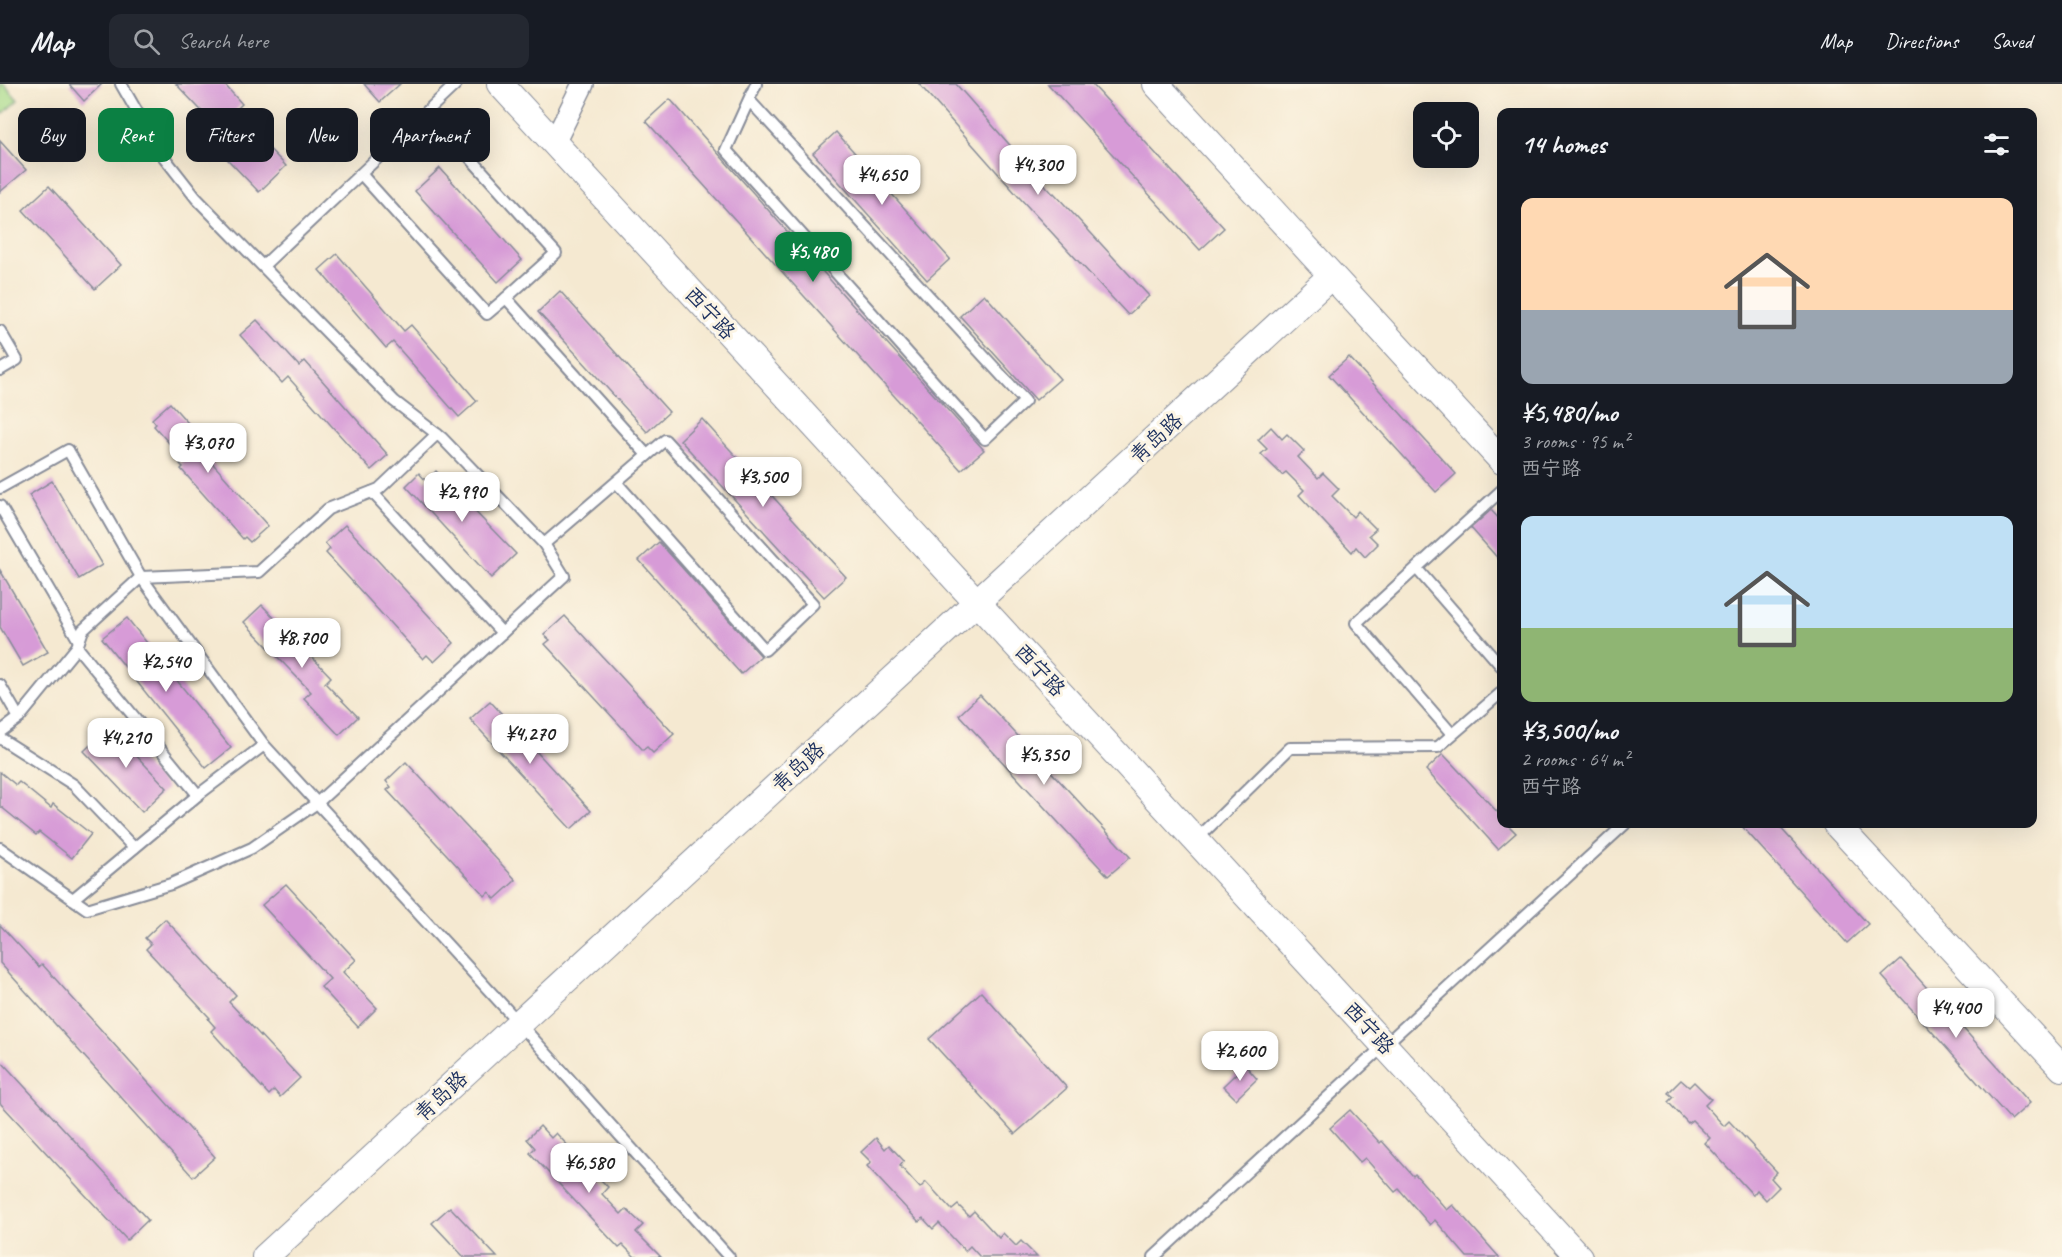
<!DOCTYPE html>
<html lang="en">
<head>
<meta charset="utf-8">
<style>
  body { margin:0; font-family:Caveat,"LXGW WenKai TC",sans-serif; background:#242831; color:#f1f3f6; height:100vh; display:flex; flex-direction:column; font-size:22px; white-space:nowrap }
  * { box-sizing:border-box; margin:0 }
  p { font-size:20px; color:#9ea1a6 }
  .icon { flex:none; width:33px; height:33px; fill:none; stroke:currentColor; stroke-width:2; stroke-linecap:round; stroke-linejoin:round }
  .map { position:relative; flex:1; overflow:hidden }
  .side { position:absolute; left:1497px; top:24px; width:540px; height:720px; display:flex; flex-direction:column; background:#171b24; border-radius:12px; box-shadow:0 6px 24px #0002 }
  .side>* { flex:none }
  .top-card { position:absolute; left:18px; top:24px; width:570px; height:54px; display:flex; gap:12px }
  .fabs { position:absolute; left:1413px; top:18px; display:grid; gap:12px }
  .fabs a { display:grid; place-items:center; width:66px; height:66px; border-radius:12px; background:#171b24; box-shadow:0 6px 24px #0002; font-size:30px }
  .price { position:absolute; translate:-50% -51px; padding:0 14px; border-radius:12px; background:#fff; color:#222; font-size:20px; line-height:39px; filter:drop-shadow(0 2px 3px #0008) }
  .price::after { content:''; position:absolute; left:50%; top:36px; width:18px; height:14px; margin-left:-9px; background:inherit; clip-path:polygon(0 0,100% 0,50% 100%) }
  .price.active { background:#0b8043; color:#fff }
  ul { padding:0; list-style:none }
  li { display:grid; align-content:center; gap:12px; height:318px; padding:0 24px }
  li span { display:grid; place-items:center; height:186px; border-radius:12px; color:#555 }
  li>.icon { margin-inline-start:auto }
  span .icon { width:108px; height:108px; fill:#fffc; stroke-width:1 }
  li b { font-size:26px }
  h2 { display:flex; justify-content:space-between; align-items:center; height:72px; padding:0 24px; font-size:26px }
  .tag { padding:0 21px; border-radius:12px; background:#171b24; box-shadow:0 6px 24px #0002; font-size:21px; line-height:54px }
  .tag.active { background:#0b8043; color:#fff }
  header { display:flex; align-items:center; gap:36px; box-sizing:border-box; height:84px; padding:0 30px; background:#171b24; border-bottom:2px solid #363941 }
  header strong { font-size:28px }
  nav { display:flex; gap:33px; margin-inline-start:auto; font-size:21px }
  .search { width:420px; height:54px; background:#242831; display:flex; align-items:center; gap:15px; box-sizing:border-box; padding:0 21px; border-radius:12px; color:#9ea1a6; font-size:22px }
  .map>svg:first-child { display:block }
  .green { fill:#a8db8a; stroke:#628574; stroke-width:1.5 }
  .building { fill:#d79bd7 }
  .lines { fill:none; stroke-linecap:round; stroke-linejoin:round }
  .service-casing { stroke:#888c98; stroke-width:14 }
  .minor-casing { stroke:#888c98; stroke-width:24 }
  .tertiary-casing { stroke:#888c98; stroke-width:28 }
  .service { stroke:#fff; stroke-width:10 }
  .minor { stroke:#fff; stroke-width:21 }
  .tertiary { stroke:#fff; stroke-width:26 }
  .labels { text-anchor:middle; stroke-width:6; stroke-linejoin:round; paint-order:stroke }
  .street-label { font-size:21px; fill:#1b2f5e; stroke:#fcf5e5 }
</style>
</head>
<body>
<header>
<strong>Map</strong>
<div class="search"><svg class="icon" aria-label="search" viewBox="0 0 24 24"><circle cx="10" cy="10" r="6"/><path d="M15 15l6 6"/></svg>Search here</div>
<nav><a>Map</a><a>Directions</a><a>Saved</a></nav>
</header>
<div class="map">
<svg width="2062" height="1173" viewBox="0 0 2062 1173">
  <rect width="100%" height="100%" fill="#fcf5e5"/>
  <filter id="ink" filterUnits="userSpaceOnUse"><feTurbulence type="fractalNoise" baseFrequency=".0167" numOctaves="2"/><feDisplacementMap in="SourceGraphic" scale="12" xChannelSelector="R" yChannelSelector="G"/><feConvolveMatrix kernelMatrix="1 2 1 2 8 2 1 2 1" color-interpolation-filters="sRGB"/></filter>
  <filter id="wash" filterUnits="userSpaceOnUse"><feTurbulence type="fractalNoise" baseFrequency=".008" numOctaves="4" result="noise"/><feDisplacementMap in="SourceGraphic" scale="24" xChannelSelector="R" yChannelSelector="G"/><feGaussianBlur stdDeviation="1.35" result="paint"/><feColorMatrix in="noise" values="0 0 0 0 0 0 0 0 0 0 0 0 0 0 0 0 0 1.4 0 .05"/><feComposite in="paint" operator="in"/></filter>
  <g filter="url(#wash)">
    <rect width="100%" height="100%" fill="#f5e9d1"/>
    <!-- green -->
    <polygon class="green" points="0,0 4,0 18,16 0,32"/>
    <g id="blocks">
      <!-- building -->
      <g class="building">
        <polygon points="69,0 102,0 84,17"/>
        <polygon points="176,0 224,0 242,20 234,28 286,82 259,108 205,52 216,42"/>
        <polygon points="364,0 400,0 380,18"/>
        <polygon points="919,0 956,0 1053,110 1054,109 1149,212 1128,231 1018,112"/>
        <polygon points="1048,0 1092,0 1224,144 1200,166"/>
        <polygon points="670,15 847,215 984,366 961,386 646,37"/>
        <polygon points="836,48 950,175 927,196 813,69"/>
        <polygon points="0,57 26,86 0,108"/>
        <polygon points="440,84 522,176 498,198 415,107"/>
        <polygon points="49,102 121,181 95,205 23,126"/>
        <polygon points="337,170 404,247 411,241 477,317 459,333 393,258 386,264 319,186"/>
        <polygon points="560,207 669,328 647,348 538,228"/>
        <polygon points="984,210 1060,295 1036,316 960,232"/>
        <polygon points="257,236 299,282 305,277 388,371 371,386 288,293 282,299 240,251"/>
        <polygon points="1349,273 1456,390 1436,408 1329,291"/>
        <polygon points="170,319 205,358 199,364 268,442 250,458 245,453 243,455 181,385 183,383 180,380 184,376 154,342 156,340 152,335"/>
        <polygon points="702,335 846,493 824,513 680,356"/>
        <polygon points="1271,343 1282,355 1287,350 1304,367 1298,373 1318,394 1323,389 1339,405 1332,412 1353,433 1358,427 1376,445 1369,451 1378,460 1365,473 1356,463 1352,468 1299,411 1304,406 1286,388 1282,391 1261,370 1267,365 1258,356"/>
        <polygon points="436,387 516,470 491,494 406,402 419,389 426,397"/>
        <polygon points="52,397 102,481 79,495 29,411"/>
        <polygon points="1491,426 1502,438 1502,479 1471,444"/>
        <polygon points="345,441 454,559 434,578 427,571 423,575 326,469 330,465 325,459"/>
        <polygon points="659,458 761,572 741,590 639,476"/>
        <polygon points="0,486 48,568 23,582 0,543"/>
        <polygon points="262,521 331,593 325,599 358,633 339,651 304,614 311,608 244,538"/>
        <polygon points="565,532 674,650 653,669 647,663 643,666 545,560 550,556 544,551"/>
        <polygon points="127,534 231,664 206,684 102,554"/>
        <polygon points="980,611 1130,773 1108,792 959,631"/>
        <polygon points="490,617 591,727 571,745 470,635"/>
        <polygon points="109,643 167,704 142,728 84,667"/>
        <polygon points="1443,670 1502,733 1502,740 1507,740 1516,749 1498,765 1426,686"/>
        <polygon points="406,678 516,796 495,815 489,808 485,812 387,706 391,703 386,697"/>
        <polygon points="0,688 16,701 19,698 51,724 53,720 91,750 72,774 39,748 36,751 0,722"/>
        <polygon points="1740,740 1777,740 1868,840 1847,859"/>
        <polygon points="286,800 356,876 343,888 377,924 358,943 321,903 330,895 262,821"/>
        <polygon points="165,835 236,911 229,918 300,994 280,1013 274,1006 269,1011 219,956 211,947 215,943 208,935 210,934 146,865 151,860 145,854"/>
        <polygon points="0,841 39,883 42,880 215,1073 193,1093 0,879"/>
        <polygon points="1901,875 2030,1019 2011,1036 1882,892"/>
        <polygon points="981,908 1067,1004 1015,1050 929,955"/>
        <polygon points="0,976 148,1136 127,1156 0,1019"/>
        <polygon points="1245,981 1257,995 1236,1015 1223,1002"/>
        <polygon points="1681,996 1689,1003 1694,998 1711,1015 1705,1021 1724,1042 1729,1037 1777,1088 1771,1094 1779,1103 1766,1116 1757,1106 1753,1111 1705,1059 1710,1054 1692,1036 1688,1039 1668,1018 1673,1013 1668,1009"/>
        <polygon points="1350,1026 1380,1059 1382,1057 1413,1092 1415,1090 1447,1126 1453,1121 1499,1173 1467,1173 1435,1136 1430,1141 1399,1105 1395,1108 1365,1074 1360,1078 1330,1044"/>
        <polygon points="540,1042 551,1054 556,1049 571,1065 565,1070 586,1091 591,1086 608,1103 602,1110 621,1130 626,1125 643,1141 636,1148 661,1173 635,1173 623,1161 619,1164 530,1069 535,1064 527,1055"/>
        <polygon points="876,1054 885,1065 889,1061 904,1077 900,1082 920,1104 926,1098 952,1126 958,1121 969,1132 974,1127 999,1154 1003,1149 1016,1162 1021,1157 1037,1173 980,1173 970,1162 965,1167 939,1139 933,1145 923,1134 919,1138 867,1082 871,1078 861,1068"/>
        <polygon points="450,1123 497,1173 464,1173 432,1139"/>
      </g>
    </g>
  </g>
  <g filter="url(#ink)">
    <use href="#blocks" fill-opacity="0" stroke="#888c98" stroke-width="1.5"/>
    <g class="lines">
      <!-- service casing -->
      <g class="service-casing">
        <g id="service">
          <polyline points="749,16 1025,317 985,355 726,66 756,0"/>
          <polyline points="428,27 556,169 506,214 647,371"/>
          <polyline points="361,90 487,230 506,214"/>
          <polyline points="264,181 456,0"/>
          <polyline points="0,247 17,276 0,286"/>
          <polyline points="0,404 68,366 141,493 264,661 519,939 729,1173"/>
          <polyline points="372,408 502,549"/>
          <polyline points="0,422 79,557"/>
          <polyline points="544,460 665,356 813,520 765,566 616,398"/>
          <polyline points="1417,485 1502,583"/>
          <polyline points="77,563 198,711"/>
          <polyline points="0,601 19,634"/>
          <polyline points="0,648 19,634 77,563 83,546 141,493 259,488 328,425 379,405 437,350"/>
          <polyline points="1452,650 1356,539 1502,406"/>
          <polyline points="0,654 74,701 134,764"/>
          <polyline points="1196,756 1290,664 1438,663 1502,608"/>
          <polyline points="0,764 87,825 171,800 252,764 317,719 564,492 544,460 442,354 394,317 196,114 160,68 121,0"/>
          <polyline points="73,815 198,711 264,661"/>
          <polyline points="1154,1173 1625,740"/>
        </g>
      </g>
      <!-- minor casing -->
      <g class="minor-casing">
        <polyline id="minor" points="554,59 583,0"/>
      </g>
      <!-- tertiary casing -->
      <g class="tertiary-casing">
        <g id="tertiary">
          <polyline points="500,0 1579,1173"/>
          <polyline points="1156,0 1502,377"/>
          <polyline points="1836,740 2062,984"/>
          <polyline points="265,1173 1331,192"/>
        </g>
      </g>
      <!-- service -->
      <use href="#service" class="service"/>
      <!-- minor -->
      <use href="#minor" class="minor"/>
      <!-- tertiary -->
      <use href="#tertiary" class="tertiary"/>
    </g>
  </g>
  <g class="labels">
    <!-- street labels -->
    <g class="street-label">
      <text transform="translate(710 229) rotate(47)" y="7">西宁路</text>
      <text transform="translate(1156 354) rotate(-43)" y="7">青岛路</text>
      <text transform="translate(1040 586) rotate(47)" y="7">西宁路</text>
      <text transform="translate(798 683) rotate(-43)" y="7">青岛路</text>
      <text transform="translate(1369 944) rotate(47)" y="7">西宁路</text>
      <text transform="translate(441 1012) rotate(-43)" y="7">青岛路</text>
    </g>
  </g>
</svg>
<div class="fabs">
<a><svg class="icon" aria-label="locate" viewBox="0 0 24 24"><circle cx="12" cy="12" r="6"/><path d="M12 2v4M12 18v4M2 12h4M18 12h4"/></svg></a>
</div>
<b class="price" style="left:1038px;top:112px">¥4,300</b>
<b class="price" style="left:882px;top:122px">¥4,650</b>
<b class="price active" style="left:813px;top:199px">¥5,480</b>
<b class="price" style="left:208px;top:390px">¥3,070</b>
<b class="price" style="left:763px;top:424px">¥3,500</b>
<b class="price" style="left:462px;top:439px">¥2,990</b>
<b class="price" style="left:302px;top:585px">¥8,700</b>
<b class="price" style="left:166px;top:609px">¥2,540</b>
<b class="price" style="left:530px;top:681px">¥4,270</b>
<b class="price" style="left:126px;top:685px">¥4,210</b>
<b class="price" style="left:1044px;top:702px">¥5,350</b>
<b class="price" style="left:1956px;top:955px">¥4,400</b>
<b class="price" style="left:1240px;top:998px">¥2,600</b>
<b class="price" style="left:589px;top:1110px">¥6,580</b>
<div class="top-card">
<a class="tag">Buy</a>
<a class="tag active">Rent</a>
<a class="tag">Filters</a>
<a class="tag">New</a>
<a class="tag">Apartment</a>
</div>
<section class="side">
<h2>14 homes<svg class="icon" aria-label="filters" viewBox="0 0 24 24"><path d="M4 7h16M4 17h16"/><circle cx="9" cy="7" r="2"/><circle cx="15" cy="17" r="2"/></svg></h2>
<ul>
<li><span style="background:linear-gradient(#ffd9b3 60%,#9aa5b1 0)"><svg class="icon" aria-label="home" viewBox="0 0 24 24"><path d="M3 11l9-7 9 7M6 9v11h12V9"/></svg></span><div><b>¥5,480/mo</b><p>3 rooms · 95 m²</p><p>西宁路</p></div></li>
<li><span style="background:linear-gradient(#bfe0f5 60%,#8fb573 0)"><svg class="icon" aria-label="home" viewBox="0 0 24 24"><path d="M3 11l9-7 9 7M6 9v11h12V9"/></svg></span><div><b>¥3,500/mo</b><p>2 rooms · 64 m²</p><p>西宁路</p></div></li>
</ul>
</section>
</div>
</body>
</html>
